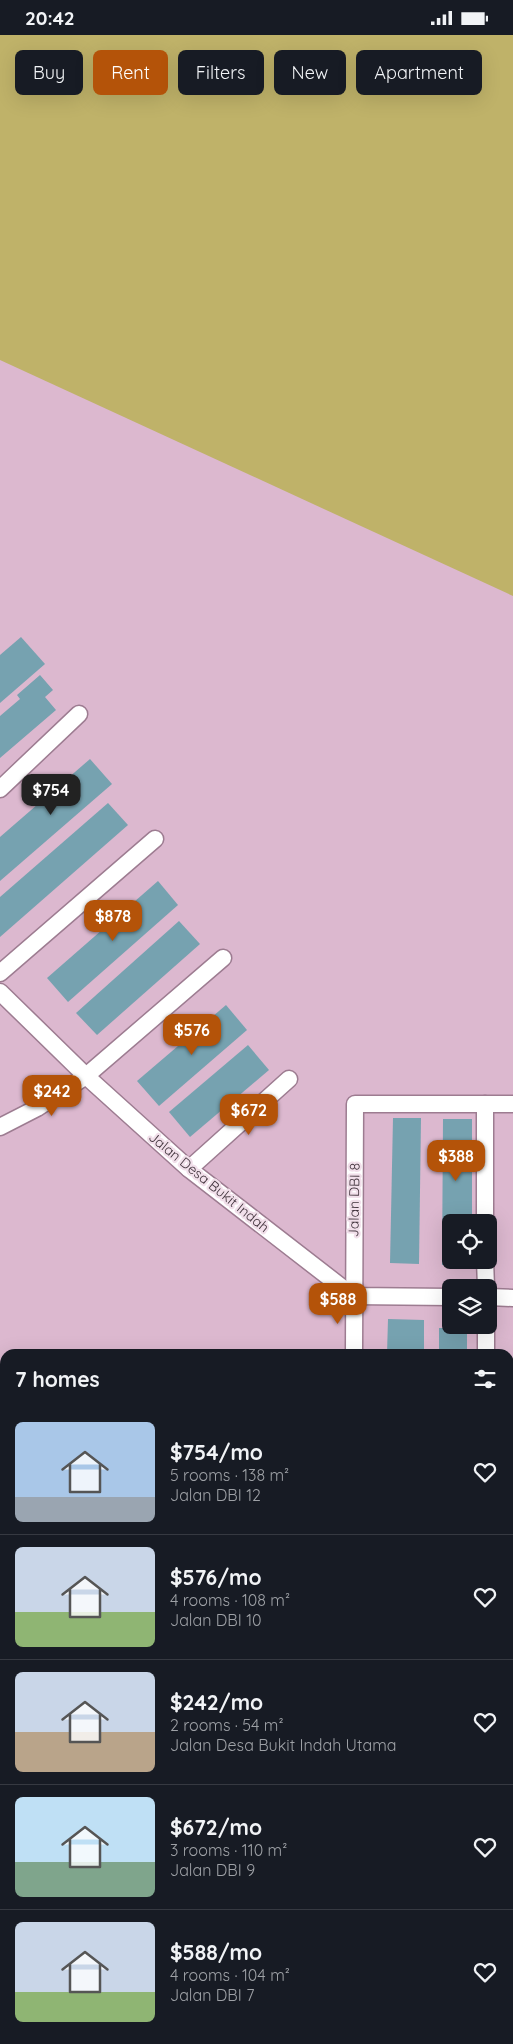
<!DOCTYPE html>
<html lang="en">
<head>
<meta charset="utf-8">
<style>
  body { margin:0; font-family:Quicksand,sans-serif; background:#242831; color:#f1f3f6; height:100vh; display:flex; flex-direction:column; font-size:19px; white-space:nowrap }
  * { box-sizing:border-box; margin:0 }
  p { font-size:16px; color:#9ea1a6 }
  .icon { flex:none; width:28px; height:28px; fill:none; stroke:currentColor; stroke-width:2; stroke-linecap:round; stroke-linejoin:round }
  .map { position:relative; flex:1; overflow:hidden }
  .sheet { position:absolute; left:0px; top:1314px; width:514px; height:696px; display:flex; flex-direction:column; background:#171b24; border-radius:15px 15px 0 0; box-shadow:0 5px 20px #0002 }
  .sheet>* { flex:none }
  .guide { position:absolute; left:15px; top:15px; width:484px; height:45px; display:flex; gap:10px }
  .buttons { position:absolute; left:442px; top:1179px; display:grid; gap:10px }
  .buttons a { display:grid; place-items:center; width:55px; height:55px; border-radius:8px; background:#171b24; box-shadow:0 5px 20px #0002; font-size:25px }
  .price { position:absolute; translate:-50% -42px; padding:0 11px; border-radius:10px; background:#b45309; color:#fff; font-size:16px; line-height:32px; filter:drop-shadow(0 1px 2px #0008) }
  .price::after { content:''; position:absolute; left:50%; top:30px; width:15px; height:11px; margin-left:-8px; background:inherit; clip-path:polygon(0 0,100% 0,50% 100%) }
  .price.current { background:#222; color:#fff }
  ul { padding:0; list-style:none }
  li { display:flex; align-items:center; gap:15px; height:125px; padding:0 15px }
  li+li { border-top:1px solid #363941 }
  li span { display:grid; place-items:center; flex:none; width:140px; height:100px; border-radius:8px; color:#555 }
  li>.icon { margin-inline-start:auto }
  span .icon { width:60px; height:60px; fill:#fffc; stroke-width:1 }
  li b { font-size:21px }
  h2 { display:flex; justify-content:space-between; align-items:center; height:60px; padding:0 15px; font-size:21px }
  .chip { padding:0 18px; border-radius:8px; background:#171b24; box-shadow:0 5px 20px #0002; font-size:18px; line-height:45px }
  .chip.current { background:#b45309; color:#fff }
  .status { display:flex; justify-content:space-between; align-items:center; height:35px; padding:0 25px; background:#171b24; direction:ltr }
  .status svg { height:14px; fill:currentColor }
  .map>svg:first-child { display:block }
  .green { fill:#bfb269 }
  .building { fill:#76a2b0 }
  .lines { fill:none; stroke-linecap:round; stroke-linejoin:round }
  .minor-casing { stroke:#9d7c91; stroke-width:19 }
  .highway-casing { stroke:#fff; stroke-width:26 }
  .minor { stroke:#fff; stroke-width:16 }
  .highway { stroke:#eb9f84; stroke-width:24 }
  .labels { text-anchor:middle; stroke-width:4.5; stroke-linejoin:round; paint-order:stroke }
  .street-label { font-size:14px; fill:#42343d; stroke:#f1dfea }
</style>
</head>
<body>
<div class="status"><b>20:42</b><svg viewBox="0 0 49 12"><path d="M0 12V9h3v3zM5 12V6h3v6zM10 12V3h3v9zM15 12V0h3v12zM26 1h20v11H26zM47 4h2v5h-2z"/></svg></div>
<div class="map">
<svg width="513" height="2009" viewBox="0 0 513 2009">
  <rect width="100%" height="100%" fill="#dcb8cf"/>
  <!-- green -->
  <polygon class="green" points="0,0 513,0 513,561 0,325"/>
  <!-- building -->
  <g class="building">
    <polygon points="21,602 45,629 0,668 0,620"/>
    <polygon points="40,640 53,655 45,662 56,675 0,723 0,681 20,664 17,660"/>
    <polygon points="90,724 112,749 0,846 0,802"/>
    <polygon points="108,768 128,790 0,902 0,862"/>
    <polygon points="158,846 178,870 68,967 47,943"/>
    <polygon points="179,886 200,909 97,1000 76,978"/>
    <polygon points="226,970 247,995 159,1071 137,1046"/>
    <polygon points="248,1010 269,1035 190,1102 169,1077"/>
    <polygon points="393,1083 421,1083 419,1229 390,1228"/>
    <polygon points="443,1084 472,1084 472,1188 451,1188 451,1225 472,1225 472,1230 442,1230"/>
    <polygon points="388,1284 424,1285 424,1319 387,1319"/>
    <rect x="439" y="1293" width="28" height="26"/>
    <polygon points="0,1380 5,1385 5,1424 0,1419"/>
    <rect x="105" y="2005" width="17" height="2"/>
  </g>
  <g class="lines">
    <!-- minor casing -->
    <g class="minor-casing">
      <g id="minor">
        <polyline points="0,754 79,679"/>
        <polyline points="0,938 155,804"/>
        <polyline points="0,957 86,1041 189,1134 353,1261 451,1262"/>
        <polyline points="485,1069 485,1188"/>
        <polyline points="0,1092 37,1073 86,1041 223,923"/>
        <polyline points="189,1134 289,1044"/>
        <polyline points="485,1225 486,1252"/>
        <polyline points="489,1262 513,1263"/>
        <polyline points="486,1290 486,1319"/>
        <polyline points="354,1319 355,1069 513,1069"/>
        <polyline points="0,1353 5,1358"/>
        <polyline points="509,1443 513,1443"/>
        <polyline points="0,1468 5,1468"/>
        <polyline points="0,1503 5,1503"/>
        <polyline points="0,1543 5,1544"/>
        <polyline points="509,1875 513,1878"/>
        <polyline points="379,2005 380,2009"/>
      </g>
    </g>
    <!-- highway casing -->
    <g class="highway-casing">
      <g id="highway">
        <polyline points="0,1736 5,1737"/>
        <polyline points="0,1765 5,1766"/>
        <polyline points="259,2005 260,2009"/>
        <polyline points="285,2005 286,2009"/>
      </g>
    </g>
    <!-- minor -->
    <use href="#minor" class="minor"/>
    <!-- highway -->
    <use href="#highway" class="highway"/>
  </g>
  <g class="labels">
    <!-- street labels -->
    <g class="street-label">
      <text transform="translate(209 1147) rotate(39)" y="5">Jalan Desa Bukit Indah</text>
      <text transform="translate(354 1165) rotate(-89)" y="5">Jalan DBI 8</text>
    </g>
  </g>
</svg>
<div class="buttons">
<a><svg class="icon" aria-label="locate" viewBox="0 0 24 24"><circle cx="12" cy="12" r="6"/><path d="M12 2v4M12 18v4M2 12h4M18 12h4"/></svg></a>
<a><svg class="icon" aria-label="layers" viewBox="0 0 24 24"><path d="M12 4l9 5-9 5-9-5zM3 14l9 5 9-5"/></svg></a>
</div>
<b class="price current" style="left:51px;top:781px">$754</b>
<b class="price" style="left:113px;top:907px">$878</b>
<b class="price" style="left:192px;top:1021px">$576</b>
<b class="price" style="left:52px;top:1082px">$242</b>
<b class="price" style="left:249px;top:1101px">$672</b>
<b class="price" style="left:456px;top:1147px">$388</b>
<b class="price" style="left:338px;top:1290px">$588</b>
<div class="guide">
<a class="chip">Buy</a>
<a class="chip current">Rent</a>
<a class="chip">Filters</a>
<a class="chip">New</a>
<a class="chip">Apartment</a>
</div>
<section class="sheet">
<h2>7 homes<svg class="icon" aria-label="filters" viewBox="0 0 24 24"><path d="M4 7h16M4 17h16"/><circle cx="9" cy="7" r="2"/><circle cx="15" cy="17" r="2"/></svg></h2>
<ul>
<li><span style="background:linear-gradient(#a9c7e8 75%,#9aa5b1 0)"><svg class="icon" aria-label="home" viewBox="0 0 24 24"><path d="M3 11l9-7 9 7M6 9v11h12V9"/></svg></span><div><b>$754/mo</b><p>5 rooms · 138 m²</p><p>Jalan DBI 12</p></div><svg class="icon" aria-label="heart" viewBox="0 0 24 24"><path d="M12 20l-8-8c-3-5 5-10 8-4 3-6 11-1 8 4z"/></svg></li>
<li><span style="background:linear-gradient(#c9d6e8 65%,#8fb573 0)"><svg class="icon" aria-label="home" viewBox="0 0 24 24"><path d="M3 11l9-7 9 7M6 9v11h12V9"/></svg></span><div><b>$576/mo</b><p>4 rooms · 108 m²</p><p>Jalan DBI 10</p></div><svg class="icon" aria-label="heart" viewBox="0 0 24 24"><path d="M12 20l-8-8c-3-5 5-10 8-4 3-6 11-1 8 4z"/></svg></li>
<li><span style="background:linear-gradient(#c9d6e8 60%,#b9a48a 0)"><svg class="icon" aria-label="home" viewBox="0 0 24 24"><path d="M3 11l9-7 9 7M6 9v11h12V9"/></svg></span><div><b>$242/mo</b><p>2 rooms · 54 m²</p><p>Jalan Desa Bukit Indah Utama</p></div><svg class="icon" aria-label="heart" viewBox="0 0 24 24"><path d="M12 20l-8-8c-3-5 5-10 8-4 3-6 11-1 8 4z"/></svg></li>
<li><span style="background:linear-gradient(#bfe0f5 65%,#7fa58c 0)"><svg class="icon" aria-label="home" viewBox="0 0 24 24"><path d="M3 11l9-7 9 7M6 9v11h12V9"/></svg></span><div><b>$672/mo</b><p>3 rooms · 110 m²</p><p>Jalan DBI 9</p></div><svg class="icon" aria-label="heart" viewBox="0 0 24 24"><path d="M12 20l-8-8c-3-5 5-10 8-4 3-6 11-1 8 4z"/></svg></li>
<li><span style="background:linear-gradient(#c9d6e8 70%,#8fb573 0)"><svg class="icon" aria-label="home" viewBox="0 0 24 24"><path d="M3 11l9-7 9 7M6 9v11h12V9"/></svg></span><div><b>$588/mo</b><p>4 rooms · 104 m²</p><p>Jalan DBI 7</p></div><svg class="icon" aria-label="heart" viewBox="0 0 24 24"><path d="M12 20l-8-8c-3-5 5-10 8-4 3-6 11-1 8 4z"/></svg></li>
</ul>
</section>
</div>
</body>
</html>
